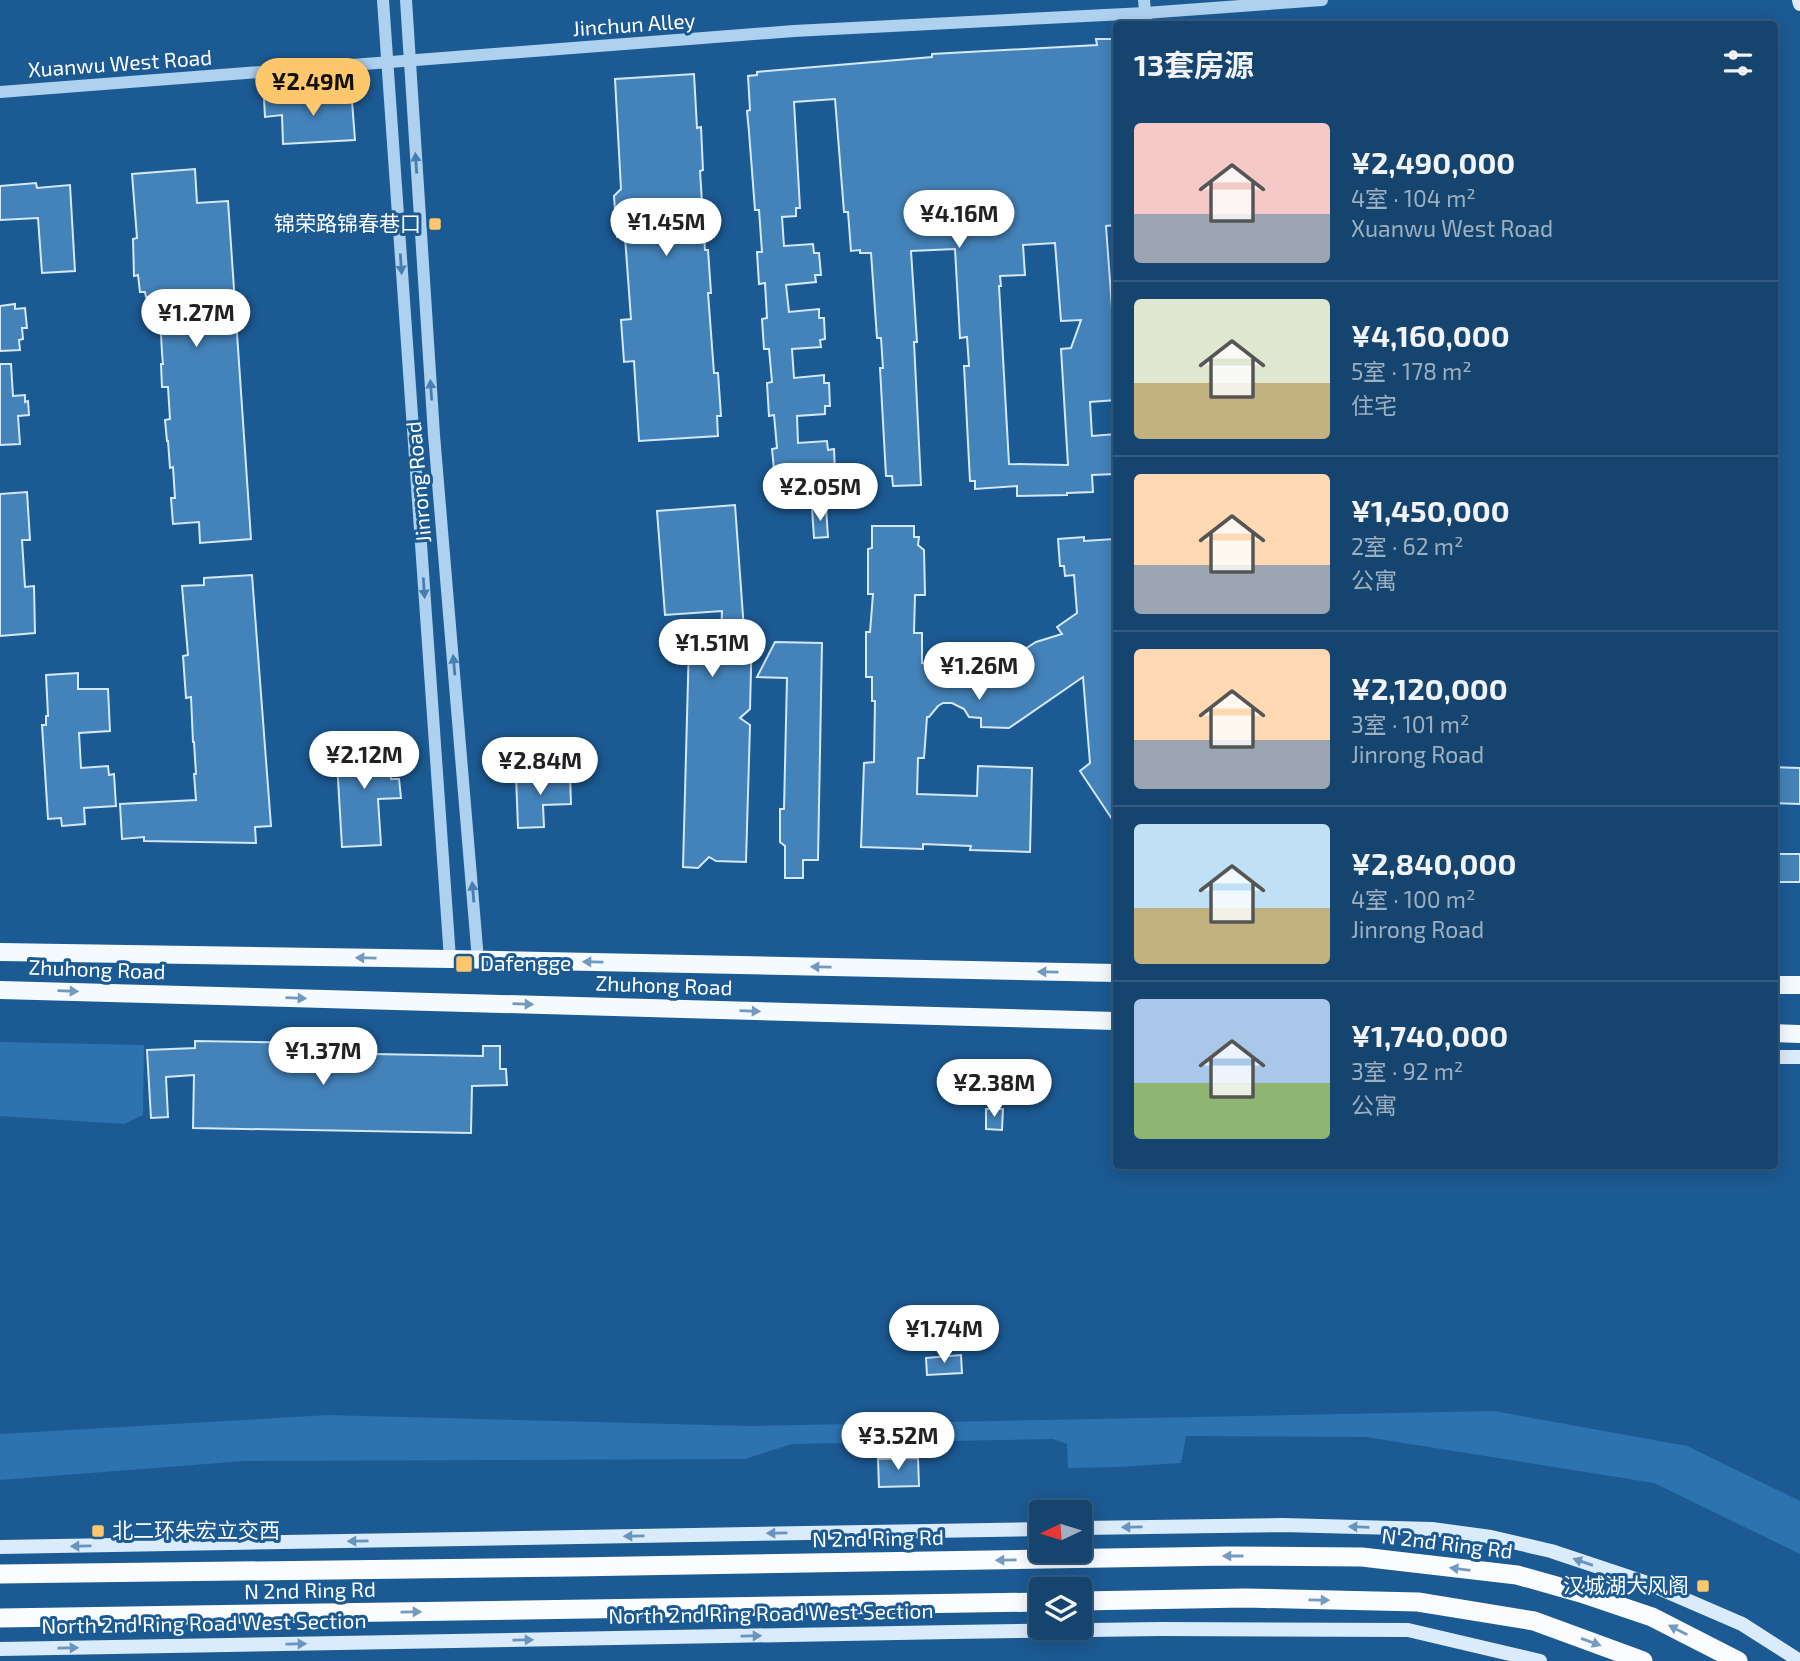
<!DOCTYPE html>
<html lang="zh">
<head>
<meta charset="utf-8">
<style>
  body { margin:0; font-family:"Exo 2","Noto Sans SC",sans-serif; background:#1e4b73; color:#f1f3f6; height:100vh; display:flex; flex-direction:column; font-size:26px; white-space:nowrap }
  * { box-sizing:border-box; margin:0 }
  p { font-size:23px; color:#9db0c2 }
  .icon { flex:none; width:38px; height:38px; fill:none; stroke:currentColor; stroke-width:2; stroke-linecap:round; stroke-linejoin:round }
  .map { position:relative; flex:1; overflow:hidden }
  .details { position:absolute; left:1113px; top:21px; width:665px; height:1148px; display:flex; flex-direction:column; background:#15446e; border-radius:7px; box-shadow:0 4px 18px #0003,0 0 0 2px #345c81 }
  .details>* { flex:none }
  .needle { width:46px; rotate:266deg }
  .fabs { position:absolute; left:1029px; top:1500px; display:grid; gap:14px }
  .fabs a { display:grid; place-items:center; width:63px; height:63px; border-radius:7px; background:#15446e; box-shadow:0 4px 18px #0003,0 0 0 2px #345c81; font-size:35px }
  .price { position:absolute; translate:-50% -60px; padding:0 16px; border-radius:24px; background:#fff; color:#222; font-size:23px; line-height:46px; filter:drop-shadow(0 2px 4px #0008) }
  .price::after { content:''; position:absolute; left:50%; top:42px; width:21px; height:16px; margin-left:-10px; background:inherit; clip-path:polygon(0 0,100% 0,50% 100%) }
  .price.selected { background:#ffc76b; color:#111 }
  ul { padding:0; list-style:none }
  li { display:flex; align-items:center; gap:21px; height:175px; padding:0 21px }
  li+li { border-top:2px solid #345c81 }
  li span { display:grid; place-items:center; flex:none; width:196px; height:140px; border-radius:7px; color:#555 }
  li>.icon { margin-inline-start:auto }
  span .icon { width:84px; height:84px; fill:#fffc; stroke-width:1 }
  li b { font-size:30px }
  h2 { display:flex; justify-content:space-between; align-items:center; height:84px; padding:0 21px; font-size:30px }
  .map>svg:first-child { display:block }
  .green { fill:#2c73af }
  .building { fill:#4483ba; stroke:#d3e8fa; stroke-width:2; fill-rule:evenodd }
  .lines { fill:none; stroke-linecap:round; stroke-linejoin:round }
  .tertiary { stroke:#add1ef; stroke-width:12 }
  .secondary { stroke:#daebfb; stroke-width:14 }
  .primary { stroke:#f5faff; stroke-width:18 }
  .trunk { stroke:#fafcff; stroke-width:19 }
  .oneway { fill:#487eaf }
  .oneway2 { fill:#739abe }
  .oneway3 { fill:#6894bd }
  .oneway4 { fill:#759bbe }
  .poi-dot { fill:#ffc76b; stroke:#1c5a93; stroke-width:2.5 }
  .labels { text-anchor:middle; stroke-width:6; stroke-linejoin:round; paint-order:stroke }
  .street-label { font-size:21px; fill:#fff; stroke:#1c5a93 }
  .poi-label { font-size:21px; fill:#fff; stroke:#1c5a93; text-anchor:end }
</style>
</head>
<body>
<div class="map">
<svg width="1800" height="1661" viewBox="0 0 1800 1661">
  <rect width="100%" height="100%" fill="#1c5a93"/>
  <!-- green -->
  <g class="green">
    <polygon points="0,1042 144,1045 143,1115 124,1124 0,1116"/>
    <polygon points="1494,1411 1687,1446 1800,1501 1800,1554 1654,1483 1366,1437 1186,1436 1181,1463 1120,1467 1068,1468 1067,1444 1053,1439 792,1444 745,1459 245,1461 0,1480 0,1434 328,1415 749,1426"/>
  </g>
  <!-- building -->
  <g class="building">
    <path d="M1096,39h20v186l-10,1 7,96 3,78 -26,2 2,34 24,-2v40l-24,1 1,17 -26,1v2l-50,1v-10l-42,3v-8h-5l-6,-115h5l-2,-29 -7,1 -5,-89 -44,2 6,91h-3l7,143 -28,1 -1,-10h-6l-6,-108h3l-2,-30h-4l-6,-85h-11v-3l-9,1 -3,-39h-4l-9,-113 -41,3 6,106h-4v8l-14,1 2,29 29,-2 1,9h5l2,22h-6l1,7 -30,3 3,27 30,-3v9h5l1,21 -5,1 1,7 -29,2 2,29 30,-3v8h5l1,23h-5v8l-28,2 1,27 29,-2 1,9 6,-1 1,23 -4,1v6l-30,2 1,14 -22,1 -2,-16h-3l-3,-31 5,-1 -3,-33 -5,1 -2,-33 5,-1 -3,-33h-5l-2,-30 5,-1 -2,-35 -6,1 -2,-32h5l-3,-42h-4l-6,-78 -2,-21 3,-1 -2,-34 9,-1v-3l10,-1 165,-14v-3l165,-9zM1055,243l6,78 20,-1 -10,28 -10,1 7,116 -59,-1 -10,-178h2l-1,-10 25,-1 -2,-30z"/>
    <polygon points="694,74 697,128 701,127 703,170 700,171 705,250 708,250 711,293 708,293 714,373 718,373 721,416 717,416 718,436 639,441 634,361 624,362 621,320 631,319 625,237 617,237 614,196 621,189 615,79"/>
    <polygon points="334,94 334,103 352,101 355,140 283,144 282,115 265,117 264,98"/>
    <polygon points="195,169 197,203 228,201 251,539 200,543 199,522 173,524 171,498 175,498 173,467 170,468 168,441 167,441 165,420 170,419 168,387 162,387 161,364 163,364 162,353 159,297 146,297 145,292 140,292 138,275 134,276 133,239 137,238 132,174"/>
    <polygon points="36,183 37,188 70,185 75,271 42,273 38,218 0,220 0,186"/>
    <polygon points="15,304 15,309 25,308 27,328 22,328 23,339 19,340 20,350 0,351 0,306"/>
    <polygon points="0,364 11,364 13,396 25,395 25,402 28,401 29,415 18,416 20,444 0,445"/>
    <polygon points="27,492 30,540 22,540 25,587 34,586 35,633 0,636 0,494"/>
    <polygon points="735,505 744,630 752,631 750,709 740,718 750,725 746,862 716,861 709,857 698,868 683,867 689,642 721,642 722,611 665,615 657,511"/>
    <polygon points="826,507 828,537 814,538 812,508"/>
    <polygon points="872,526 914,526 914,537 919,537 918,545 924,550 925,595 915,595 914,633 922,633 922,663 975,663 988,675 1008,665 1024,653 1022,651 1036,642 1062,634 1057,627 1077,613 1074,575 1065,576 1064,566 1060,566 1058,539 1084,537 1084,541 1114,539 1114,543 1116,543 1116,825 1080,771 1090,763 1083,677 1009,728 981,727 981,718 969,717 964,709 952,703 943,703 938,706 929,717 927,717 924,758 918,758 917,794 977,796 978,766 1032,768 1030,852 970,850 971,846 923,844 923,849 861,847 864,763 874,762 875,701 872,701 872,677 866,677 866,632 870,632 873,594 868,594 868,549 872,548"/>
    <polygon points="252,575 271,826 255,827 256,843 144,841 144,837 122,839 120,804 196,800 194,774 196,774 194,742 193,742 191,697 186,698 183,656 188,655 182,586 204,585 204,578"/>
    <polygon points="775,642 822,643 818,860 803,860 803,878 785,878 785,846 780,842 780,809 784,809 787,678 757,677"/>
    <polygon points="78,673 78,689 108,689 110,731 79,733 81,768 108,766 109,775 114,774 116,806 84,808 85,824 62,826 61,818 48,819 42,725 46,725 46,716 48,716 46,675"/>
    <polygon points="389,743 391,779 399,779 401,798 378,799 381,845 342,847 336,745"/>
    <polygon points="1774,767 1800,768 1800,804 1774,803"/>
    <polygon points="541,775 541,777 570,775 571,804 543,805 544,827 518,828 516,776"/>
    <rect x="1774" y="854" width="26" height="28"/>
    <polygon points="195,1041 317,1043 317,1053 483,1056 483,1046 500,1046 500,1069 506,1069 507,1085 472,1086 471,1133 193,1128 194,1075 166,1077 168,1117 151,1118 147,1050 195,1048"/>
    <polygon points="986,1109 1003,1109 1002,1130 986,1129"/>
    <polygon points="961,1355 962,1373 927,1375 926,1358"/>
    <polygon points="918,1458 919,1486 879,1487 878,1459"/>
  </g>
  <g class="lines">
    <!-- tertiary -->
    <g class="tertiary">
      <polyline points="383,0 450,959"/>
      <polyline points="406,0 434,435 478,960"/>
      <polyline points="1144,0 1146,24"/>
      <polyline points="0,92 794,31 1145,13 1322,0"/>
    </g>
    <!-- secondary -->
    <g class="secondary">
      <polyline points="1799,0 1800,4"/>
      <polyline points="1774,1057 1800,1057"/>
      <polyline points="1080,1528 1283,1525 1432,1529 1491,1537 1551,1551 1647,1583 1742,1624 1800,1661"/>
      <polyline points="0,1547 1041,1529"/>
      <polyline points="0,1649 953,1632 1161,1629 1408,1630 1540,1661"/>
    </g>
    <!-- primary -->
    <g class="primary">
      <polyline points="0,952 450,959 1116,973"/>
      <polyline points="1774,985 1800,985"/>
      <polyline points="0,990 1116,1021"/>
      <polyline points="1774,1033 1800,1034"/>
    </g>
    <!-- trunk -->
    <g class="trunk">
      <polyline points="0,1574 573,1567 1229,1556 1362,1557 1517,1575 1581,1593 1652,1617 1738,1661"/>
      <polyline points="1080,1601 1245,1598 1418,1602 1534,1621 1643,1661"/>
      <polyline points="0,1618 1041,1602"/>
    </g>
  </g>
  <!-- one-way arrows -->
  <defs><path id="oneway-solid" d="M-6-.8H1V-3.2L6.5 0L1 3.2V.8H-6Z" transform="scale(1.75)"/></defs>
  <g class="oneway">
    <use href="#oneway-solid" transform="translate(416 163) rotate(-94)"/>
    <use href="#oneway-solid" transform="translate(401 264) rotate(86)"/>
    <use href="#oneway-solid" transform="translate(431 390) rotate(-94)"/>
    <use href="#oneway-solid" transform="translate(424 588) rotate(86)"/>
    <use href="#oneway-solid" transform="translate(454 665) rotate(-95)"/>
    <use href="#oneway-solid" transform="translate(473 892) rotate(-95)"/>
  </g>
  <g class="oneway2">
    <use href="#oneway-solid" transform="translate(366 958) rotate(-179)"/>
    <use href="#oneway-solid" transform="translate(593 962) rotate(-179)"/>
    <use href="#oneway-solid" transform="translate(821 967) rotate(-179)"/>
    <use href="#oneway-solid" transform="translate(1048 972) rotate(-179)"/>
    <use href="#oneway-solid" transform="translate(68 991) rotate(2)"/>
    <use href="#oneway-solid" transform="translate(296 998) rotate(2)"/>
    <use href="#oneway-solid" transform="translate(523 1004) rotate(2)"/>
    <use href="#oneway-solid" transform="translate(750 1011) rotate(2)"/>
  </g>
  <g class="oneway3">
    <use href="#oneway-solid" transform="translate(1132 1527) rotate(179)"/>
    <use href="#oneway-solid" transform="translate(1359 1527) rotate(-178)"/>
    <use href="#oneway-solid" transform="translate(777 1533) rotate(179)"/>
    <use href="#oneway-solid" transform="translate(634 1536) rotate(179)"/>
    <use href="#oneway-solid" transform="translate(358 1541) rotate(179)"/>
    <use href="#oneway-solid" transform="translate(81 1546) rotate(179)"/>
    <use href="#oneway-solid" transform="translate(1583 1562) rotate(-161)"/>
    <use href="#oneway-solid" transform="translate(751 1636) rotate(-1)"/>
    <use href="#oneway-solid" transform="translate(523 1640) rotate(-1)"/>
    <use href="#oneway-solid" transform="translate(296 1644) rotate(-1)"/>
    <use href="#oneway-solid" transform="translate(68 1648) rotate(-1)"/>
  </g>
  <g class="oneway4">
    <use href="#oneway-solid" transform="translate(1233 1556) rotate(-180)"/>
    <use href="#oneway-solid" transform="translate(1006 1560) rotate(179)"/>
    <use href="#oneway-solid" transform="translate(1460 1569) rotate(-173)"/>
    <use href="#oneway-solid" transform="translate(1319 1600) rotate(1)"/>
    <use href="#oneway-solid" transform="translate(411 1612) rotate(-1)"/>
    <use href="#oneway-solid" transform="translate(1678 1630) rotate(-153)"/>
    <use href="#oneway-solid" transform="translate(1591 1642) rotate(20)"/>
  </g>
  <!-- markers -->
  <g class="poi-dot">
    <rect x="428" y="217" width="14" height="14" rx="3.5"/>
    <rect x="455" y="955" width="18" height="18" rx="3.5"/>
    <rect x="91" y="1524" width="14" height="14" rx="3.5"/>
    <rect x="1696" y="1579" width="14" height="14" rx="3.5"/>
  </g>
  <g class="labels">
    <!-- street labels -->
    <g class="street-label">
      <text transform="translate(634 25) rotate(-4)" y="7">Jinchun Alley</text>
      <text transform="translate(120 64) rotate(-4)" y="7">Xuanwu West Road</text>
      <text transform="translate(419 482) rotate(-95)" y="7">Jinrong Road</text>
      <text transform="translate(97 970) rotate(2)" y="7">Zhuhong Road</text>
      <text transform="translate(664 986) rotate(2)" y="7">Zhuhong Road</text>
      <text transform="translate(878 1539) rotate(-1)" y="7">N 2nd Ring Rd</text>
      <text transform="translate(1447 1544) rotate(7)" y="7">N 2nd Ring Rd</text>
      <text transform="translate(310 1591) rotate(-1)" y="7">N 2nd Ring Rd</text>
      <text transform="translate(771 1614) rotate(-1)" y="7">North 2nd Ring Road West Section</text>
      <text transform="translate(204 1624) rotate(-1)" y="7">North 2nd Ring Road West Section</text>
    </g>
    <!-- poi labels -->
    <g class="poi-label">
      <text x="421" y="231">锦荣路锦春巷口</text>
      <text x="480" y="971" text-anchor="start">Dafengge</text>
      <text x="112" y="1538" text-anchor="start">北二环朱宏立交西</text>
      <text x="1689" y="1593">汉城湖大风阁</text>
    </g>
  </g>
</svg>
<div class="fabs">
<a><svg class="needle" viewBox="-14 -14 28 28"><path d="M0-13l5 13h-10z" fill="#e53935"/><path d="M0 13l5-13h-10z" fill="#9db0c2"/></svg></a>
<a><svg class="icon" aria-label="layers" viewBox="0 0 24 24"><path d="M12 4l9 5-9 5-9-5zM3 14l9 5 9-5"/></svg></a>
</div>
<b class="price selected" style="left:313px;top:118px">¥2.49M</b>
<b class="price" style="left:959px;top:250px">¥4.16M</b>
<b class="price" style="left:666px;top:258px">¥1.45M</b>
<b class="price" style="left:196px;top:349px">¥1.27M</b>
<b class="price" style="left:820px;top:523px">¥2.05M</b>
<b class="price" style="left:712px;top:679px">¥1.51M</b>
<b class="price" style="left:979px;top:702px">¥1.26M</b>
<b class="price" style="left:364px;top:791px">¥2.12M</b>
<b class="price" style="left:540px;top:797px">¥2.84M</b>
<b class="price" style="left:323px;top:1087px">¥1.37M</b>
<b class="price" style="left:994px;top:1119px">¥2.38M</b>
<b class="price" style="left:944px;top:1365px">¥1.74M</b>
<b class="price" style="left:898px;top:1472px">¥3.52M</b>
<section class="details">
<h2>13套房源<svg class="icon" aria-label="filters" viewBox="0 0 24 24"><path d="M4 7h16M4 17h16"/><circle cx="9" cy="7" r="2"/><circle cx="15" cy="17" r="2"/></svg></h2>
<ul>
<li><span style="background:linear-gradient(#f6c9c9 65%,#9aa5b1 0)"><svg class="icon" aria-label="home" viewBox="0 0 24 24"><path d="M3 11l9-7 9 7M6 9v11h12V9"/></svg></span><div><b>¥2,490,000</b><p>4室 · 104 m²</p><p>Xuanwu West Road</p></div></li>
<li><span style="background:linear-gradient(#dfe7d0 60%,#c2b280 0)"><svg class="icon" aria-label="home" viewBox="0 0 24 24"><path d="M3 11l9-7 9 7M6 9v11h12V9"/></svg></span><div><b>¥4,160,000</b><p>5室 · 178 m²</p><p>住宅</p></div></li>
<li><span style="background:linear-gradient(#ffd9b3 65%,#9aa5b1 0)"><svg class="icon" aria-label="home" viewBox="0 0 24 24"><path d="M3 11l9-7 9 7M6 9v11h12V9"/></svg></span><div><b>¥1,450,000</b><p>2室 · 62 m²</p><p>公寓</p></div></li>
<li><span style="background:linear-gradient(#ffd9b3 65%,#9aa5b1 0)"><svg class="icon" aria-label="home" viewBox="0 0 24 24"><path d="M3 11l9-7 9 7M6 9v11h12V9"/></svg></span><div><b>¥2,120,000</b><p>3室 · 101 m²</p><p>Jinrong Road</p></div></li>
<li><span style="background:linear-gradient(#bfe0f5 60%,#c2b280 0)"><svg class="icon" aria-label="home" viewBox="0 0 24 24"><path d="M3 11l9-7 9 7M6 9v11h12V9"/></svg></span><div><b>¥2,840,000</b><p>4室 · 100 m²</p><p>Jinrong Road</p></div></li>
<li><span style="background:linear-gradient(#a9c7e8 60%,#8fb573 0)"><svg class="icon" aria-label="home" viewBox="0 0 24 24"><path d="M3 11l9-7 9 7M6 9v11h12V9"/></svg></span><div><b>¥1,740,000</b><p>3室 · 92 m²</p><p>公寓</p></div></li>
</ul>
</section>
</div>
</body>
</html>
